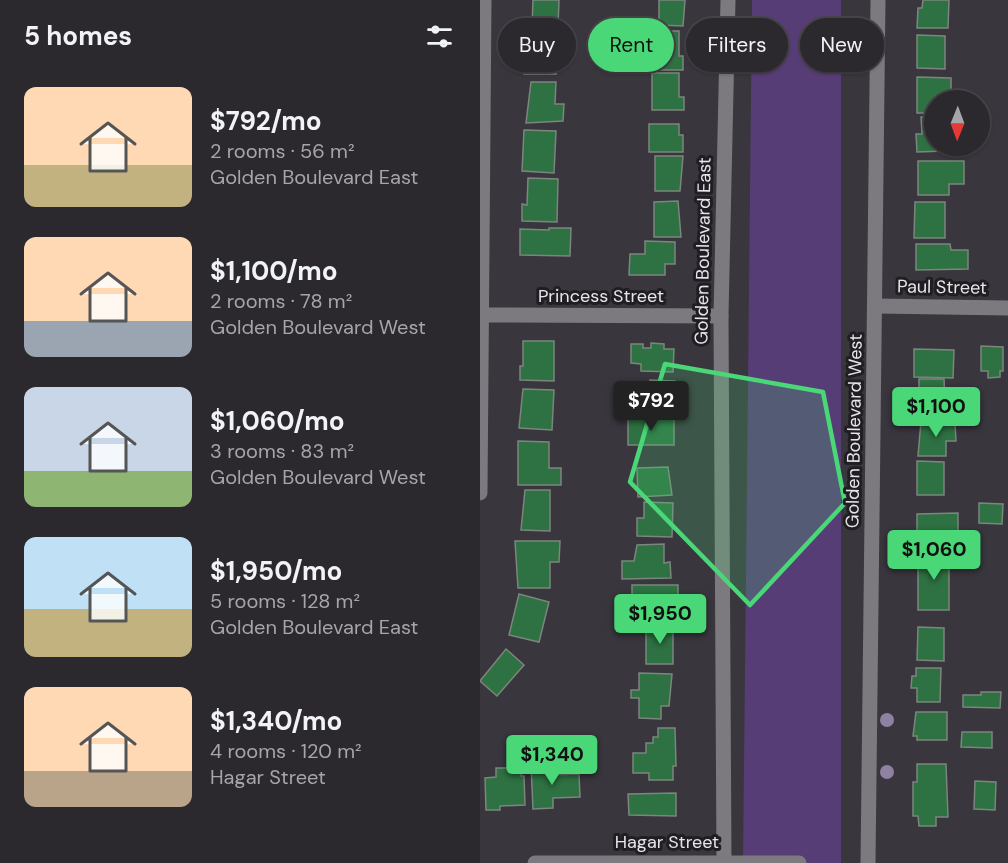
<!DOCTYPE html>
<html lang="en">
<head>
<meta charset="utf-8">
<style>
  body { margin:0; font-family:"DM Sans",sans-serif; background:#37343a; color:#f1f3f6; height:100vh; display:flex; flex-direction:column; font-size:22px; white-space:nowrap }
  * { box-sizing:border-box; margin:0 }
  p { font-size:20px; color:#a6a6aa }
  .icon { flex:none; width:33px; height:33px; fill:none; stroke:currentColor; stroke-width:2; stroke-linecap:round; stroke-linejoin:round }
  .map { position:relative; flex:1; overflow:hidden }
  .sheet { display:flex; flex-direction:column; background:#2b282e; width:480px }
  .sheet>* { flex:none }
  .guide { position:absolute; left:18px; top:18px; width:420px; height:54px; display:flex; gap:12px }
  .needle { width:39px; rotate:181deg }
  .controls { position:absolute; left:444px; top:90px; display:grid; gap:12px }
  .controls a { display:grid; place-items:center; width:66px; height:66px; border-radius:50%; background:#2b282e; box-shadow:0 2px 4px #0004,0 0 0 2px #47444a; font-size:30px }
  .price { position:absolute; translate:-50% -51px; padding:0 14px; border-radius:6px; background:#49d778; color:#111; font-size:20px; line-height:39px; filter:drop-shadow(0 2px 3px #0008) }
  .price::after { content:''; position:absolute; left:50%; top:36px; width:18px; height:14px; margin-left:-9px; background:inherit; clip-path:polygon(0 0,100% 0,50% 100%) }
  .price.current { background:#222; color:#fff }
  ul { padding:0; list-style:none }
  li { display:flex; align-items:center; gap:18px; height:150px; padding:0 24px }
  li span { display:grid; place-items:center; flex:none; width:168px; height:120px; border-radius:12px; color:#555 }
  li>.icon { margin-inline-start:auto }
  span .icon { width:72px; height:72px; fill:#fffc; stroke-width:1 }
  li b { font-size:26px }
  h2 { display:flex; justify-content:space-between; align-items:center; height:72px; padding:0 24px; font-size:26px }
  .chip { padding:0 21px; border-radius:27px; background:#2b282e; box-shadow:0 2px 4px #0004,0 0 0 2px #47444a; font-size:21px; line-height:54px }
  .chip.current { background:#49d778; color:#111 }
  main { display:flex; flex:1; min-height:0 }
  .map>svg:first-child { display:block }
  .green { fill:#573d75 }
  .building { fill:#2e7142; stroke:#7c857e; stroke-width:1.5 }
  .lines { fill:none; stroke-linecap:round; stroke-linejoin:round }
  .minor { stroke:#7c7a7e; stroke-width:15 }
  .tree { fill:#8f81a2 }
  .marked { fill:#49d778; fill-opacity:0.2; stroke:#49d778; stroke-width:4.5; stroke-linejoin:round }
  .labels { text-anchor:middle; stroke-width:6; stroke-linejoin:round; paint-order:stroke }
  .street-label { font-size:18px; fill:#e7e5ea; stroke:#201e22 }
</style>
</head>
<body>
<main>
<section class="sheet">
<h2>5 homes<svg class="icon" aria-label="filters" viewBox="0 0 24 24"><path d="M4 7h16M4 17h16"/><circle cx="9" cy="7" r="2"/><circle cx="15" cy="17" r="2"/></svg></h2>
<ul>
<li><span style="background:linear-gradient(#ffd9b3 65%,#c2b280 0)"><svg class="icon" aria-label="home" viewBox="0 0 24 24"><path d="M3 11l9-7 9 7M6 9v11h12V9"/></svg></span><div><b>$792/mo</b><p>2 rooms · 56 m²</p><p>Golden Boulevard East</p></div></li>
<li><span style="background:linear-gradient(#ffd9b3 70%,#9aa5b1 0)"><svg class="icon" aria-label="home" viewBox="0 0 24 24"><path d="M3 11l9-7 9 7M6 9v11h12V9"/></svg></span><div><b>$1,100/mo</b><p>2 rooms · 78 m²</p><p>Golden Boulevard West</p></div></li>
<li><span style="background:linear-gradient(#c9d6e8 70%,#8fb573 0)"><svg class="icon" aria-label="home" viewBox="0 0 24 24"><path d="M3 11l9-7 9 7M6 9v11h12V9"/></svg></span><div><b>$1,060/mo</b><p>3 rooms · 83 m²</p><p>Golden Boulevard West</p></div></li>
<li><span style="background:linear-gradient(#bfe0f5 60%,#c2b280 0)"><svg class="icon" aria-label="home" viewBox="0 0 24 24"><path d="M3 11l9-7 9 7M6 9v11h12V9"/></svg></span><div><b>$1,950/mo</b><p>5 rooms · 128 m²</p><p>Golden Boulevard East</p></div></li>
<li><span style="background:linear-gradient(#ffd9b3 70%,#b9a48a 0)"><svg class="icon" aria-label="home" viewBox="0 0 24 24"><path d="M3 11l9-7 9 7M6 9v11h12V9"/></svg></span><div><b>$1,340/mo</b><p>4 rooms · 120 m²</p><p>Hagar Street</p></div></li>
</ul>
</section>
<div class="map">
<svg width="528" height="863" viewBox="0 0 528 863">
  <rect width="100%" height="100%" fill="#39363e"/>
  <!-- green -->
  <polygon class="green" points="272,0 361,0 361,863 263,863"/>
  <!-- building -->
  <g class="building">
    <polygon points="53,0 79,0 78,27 52,27"/>
    <polygon points="179,0 205,0 203,26 179,25"/>
    <polygon points="443,0 469,0 468,28 437,28 438,8 442,8"/>
    <polygon points="173,31 199,31 199,56 203,56 203,70 173,70"/>
    <rect x="44" y="32" width="32" height="42"/>
    <polygon points="437,35 465,36 465,69 437,68"/>
    <polygon points="172,73 199,73 199,97 204,97 204,110 172,110"/>
    <polygon points="437,77 471,78 471,100 454,100 454,113 437,113"/>
    <polygon points="51,82 76,82 75,104 84,104 83,121 46,123"/>
    <polygon points="441,117 454,117 454,146 466,146 466,151 437,152 436,134 442,134"/>
    <polygon points="169,124 199,124 199,135 203,135 203,152 169,152"/>
    <polygon points="44,130 76,131 74,173 42,171"/>
    <polygon points="175,156 203,156 200,191 175,191"/>
    <polygon points="438,161 484,161 484,184 469,184 469,195 438,195"/>
    <polygon points="48,178 78,179 77,222 42,221 42,204 47,205"/>
    <polygon points="198,201 201,237 174,237 174,202"/>
    <polygon points="435,202 465,202 465,238 434,238"/>
    <polygon points="69,228 91,228 90,256 40,255 40,229 69,230"/>
    <polygon points="165,241 195,242 195,264 185,264 185,275 149,275 150,254 165,254"/>
    <polygon points="436,244 470,244 471,250 488,250 488,269 436,270"/>
    <polygon points="43,341 74,341 74,381 40,380 40,366 43,366"/>
    <polygon points="171,343 184,344 184,349 194,349 193,372 161,371 161,364 151,363 151,344 163,344 163,348 171,348"/>
    <polygon points="501,346 523,347 523,371 520,371 520,377 508,378 508,371 501,371"/>
    <polygon points="434,349 474,350 473,378 434,377"/>
    <polygon points="439,379 464,379 465,400 471,400 471,409 465,409 465,417 433,416 433,403 439,403"/>
    <polygon points="170,380 195,381 194,409 169,408"/>
    <polygon points="43,389 74,390 72,430 39,428"/>
    <rect x="148" y="418" width="46" height="27"/>
    <polygon points="441,421 475,423 476,441 466,441 466,456 438,456"/>
    <polygon points="38,441 69,442 69,468 81,468 81,485 38,485"/>
    <polygon points="437,461 464,462 464,495 437,495"/>
    <polygon points="188,467 192,495 158,497 157,468"/>
    <polygon points="45,490 70,490 70,531 41,530"/>
    <polygon points="164,502 193,503 192,537 157,536 157,518 164,518"/>
    <polygon points="499,503 523,504 522,524 499,523"/>
    <polygon points="478,513 478,539 437,540 437,514"/>
    <polygon points="35,541 80,541 79,562 70,562 70,588 38,588"/>
    <polygon points="184,544 184,563 190,562 191,578 142,579 142,561 154,561 157,545"/>
    <polygon points="469,552 469,610 438,610 438,553"/>
    <polygon points="152,585 198,585 198,603 193,603 193,622 152,622"/>
    <polygon points="39,594 69,602 59,642 29,635"/>
    <polygon points="193,625 193,664 166,664 166,626"/>
    <polygon points="438,627 464,628 464,661 437,660"/>
    <polygon points="26,649 44,665 17,696 0,681"/>
    <polygon points="436,668 461,668 460,702 437,702 437,688 431,688 432,676 436,676"/>
    <polygon points="159,673 192,674 189,706 181,706 181,719 159,718 159,698 151,698 151,690 159,690"/>
    <polygon points="501,692 521,692 520,708 483,707 483,695 501,695"/>
    <polygon points="436,712 467,712 467,740 437,740 437,736 433,736"/>
    <polygon points="178,728 195,728 196,766 193,766 193,780 169,780 169,773 153,773 153,753 166,753 166,743 173,743 173,737 178,737"/>
    <polygon points="482,732 512,732 512,748 481,747"/>
    <polygon points="73,764 74,775 99,774 100,797 73,798 73,808 53,809 51,765"/>
    <polygon points="437,764 466,764 468,817 456,817 456,826 439,826 438,816 433,816 433,782 437,782"/>
    <polygon points="16,768 41,768 41,776 44,776 45,805 20,806 20,810 6,810 5,778 16,777"/>
    <polygon points="495,781 516,782 515,810 494,809"/>
    <polygon points="196,793 196,816 149,815 148,794"/>
  </g>
  <g class="lines">
    <!-- minor -->
    <g class="minor">
      <polyline points="396,306 528,308"/>
      <polyline points="1,315 241,316"/>
      <polyline points="0,493 4,0"/>
      <polyline points="55,863 319,863"/>
      <polyline points="244,863 241,316 248,0"/>
      <polyline points="388,863 398,0"/>
    </g>
  </g>
  <!-- trees -->
  <g class="tree">
    <circle cx="407" cy="720" r="7"/>
    <circle cx="407" cy="772" r="7"/>
  </g>
  <!-- marked area -->
  <path class="marked" d="M185,364l158,28 22,111 -95,102 -120,-123z"/>
  <g class="labels">
    <!-- street labels -->
    <g class="street-label">
      <text transform="translate(223 251) rotate(-89)" y="6">Golden Boulevard East</text>
      <text transform="translate(462 287) rotate(1)" y="6">Paul Street</text>
      <text x="121" y="302">Princess Street</text>
      <text transform="translate(374 431) rotate(-89)" y="6">Golden Boulevard West</text>
      <text x="187" y="848">Hagar Street</text>
    </g>
  </g>
</svg>
<div class="controls">
<a><svg class="needle" viewBox="-14 -14 28 28"><path d="M0-13l5 13h-10z" fill="#e53935"/><path d="M0 13l5-13h-10z" fill="#a6a6aa"/></svg></a>
</div>
<b class="price current" style="left:171px;top:432px">$792</b>
<b class="price" style="left:456px;top:438px">$1,100</b>
<b class="price" style="left:454px;top:581px">$1,060</b>
<b class="price" style="left:180px;top:645px">$1,950</b>
<b class="price" style="left:72px;top:786px">$1,340</b>
<div class="guide">
<a class="chip">Buy</a>
<a class="chip current">Rent</a>
<a class="chip">Filters</a>
<a class="chip">New</a>
</div>
</div>
</main>
</body>
</html>
